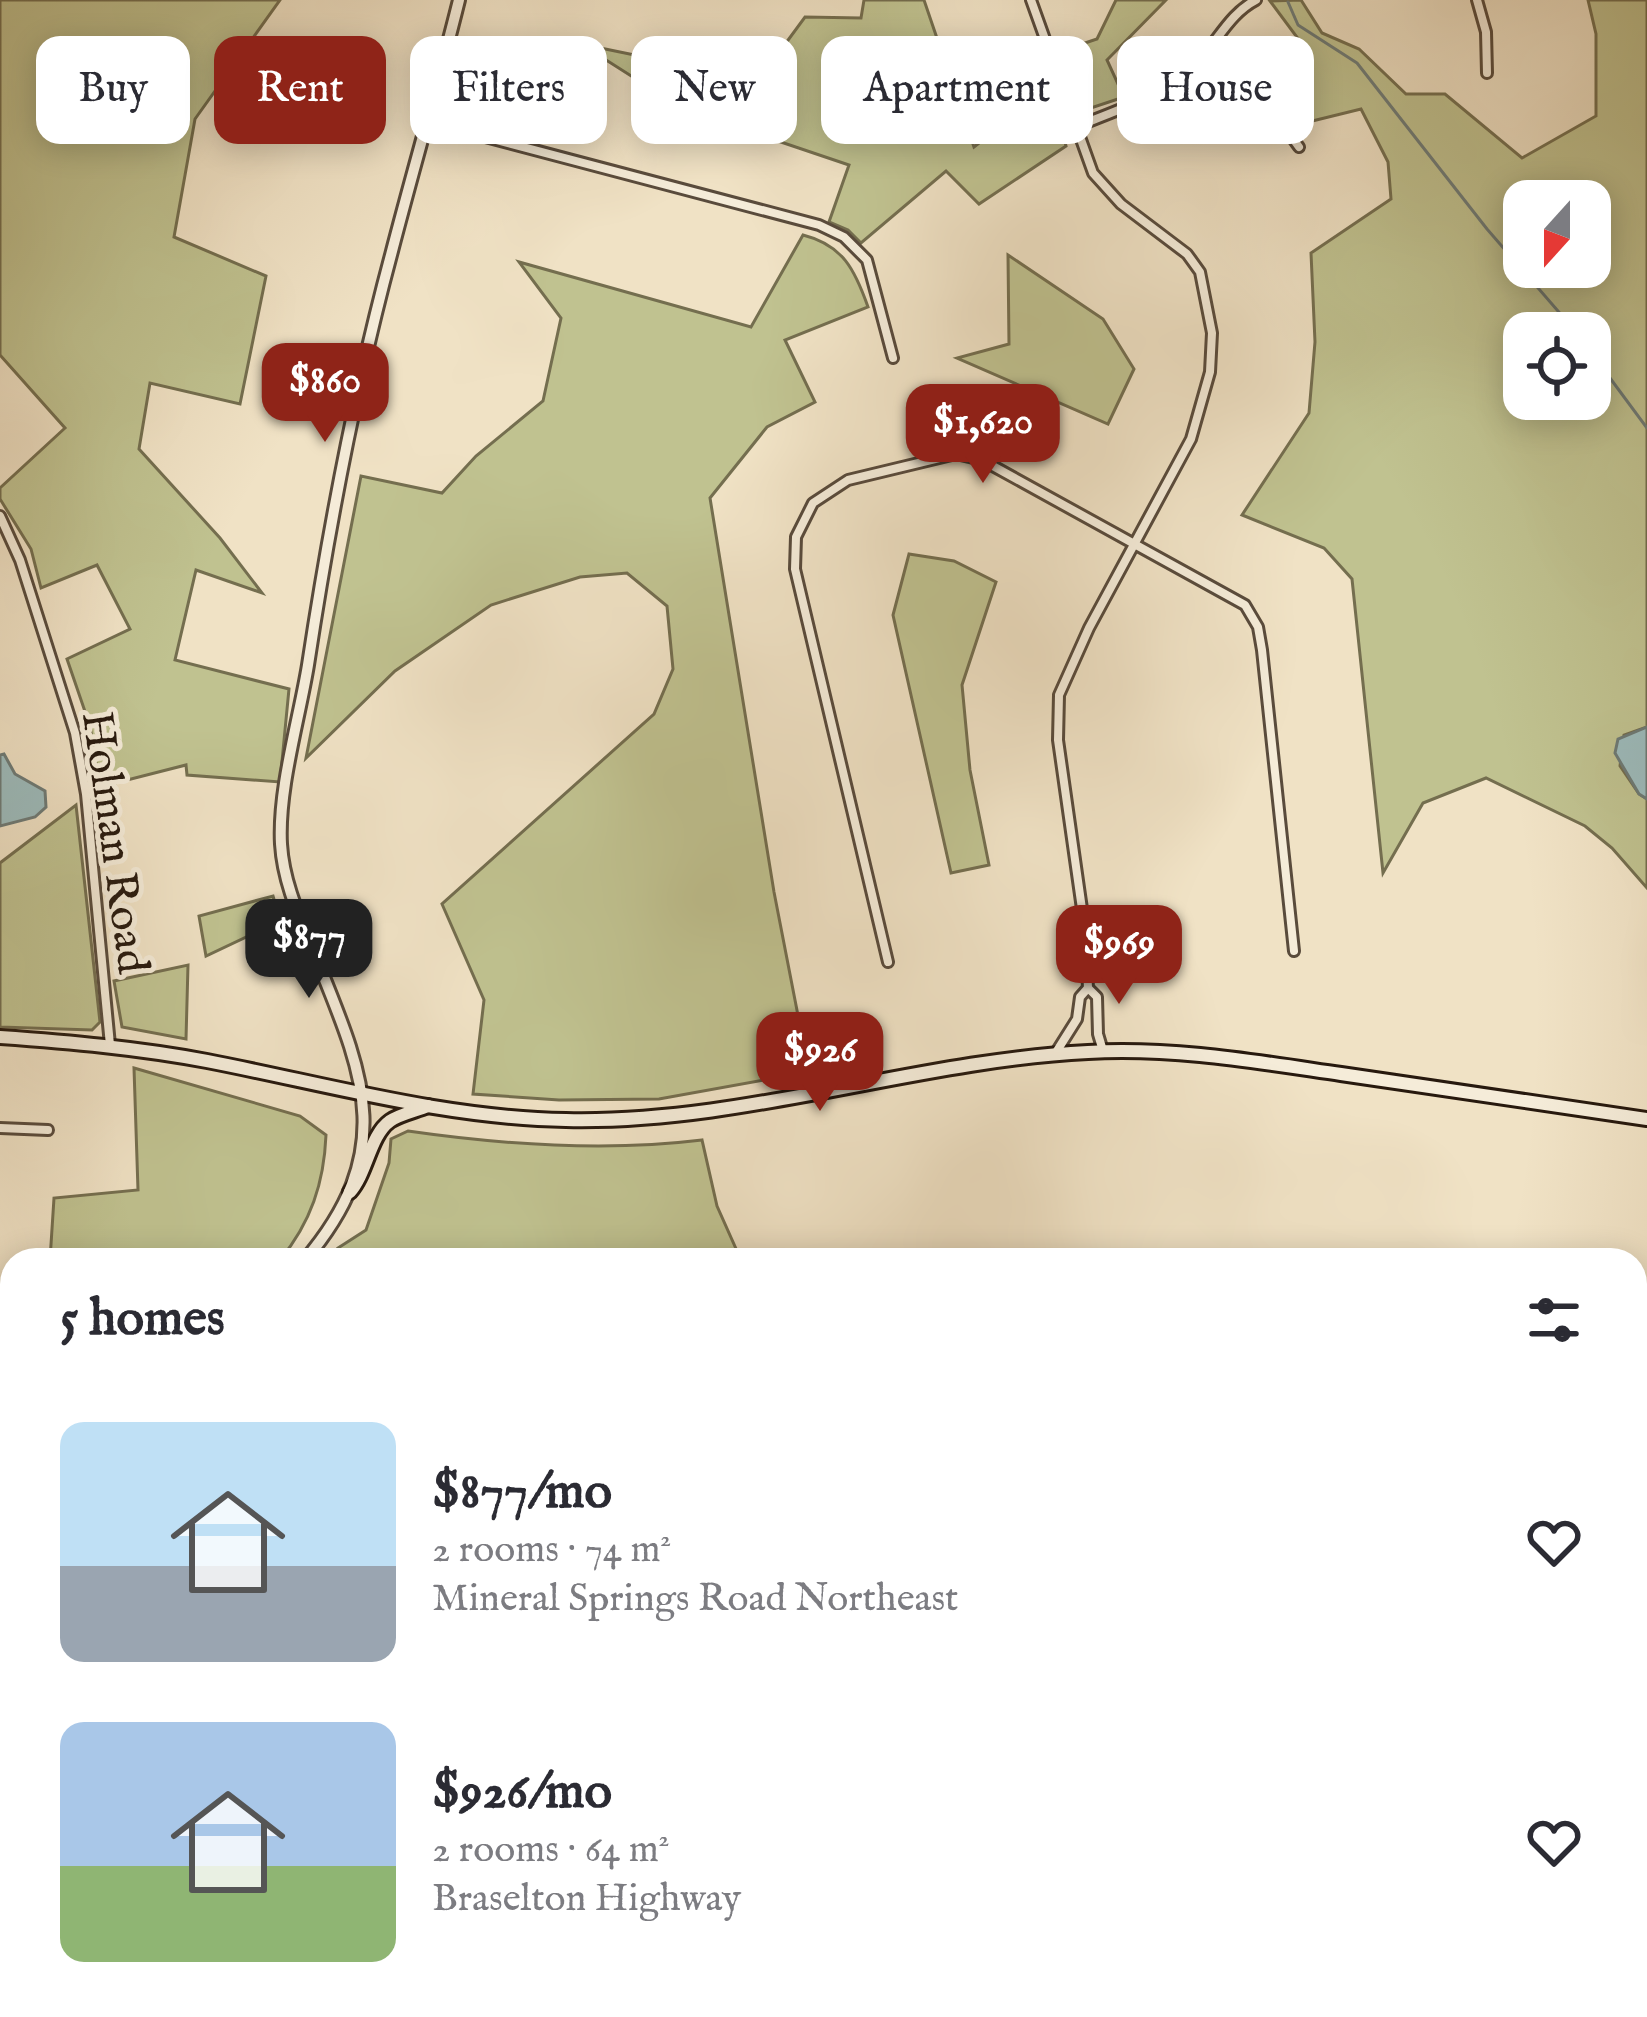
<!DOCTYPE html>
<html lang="en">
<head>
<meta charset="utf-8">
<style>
  body { margin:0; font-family:"IM FELL English",serif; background:#f7f7f7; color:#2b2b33; height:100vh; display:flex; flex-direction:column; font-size:45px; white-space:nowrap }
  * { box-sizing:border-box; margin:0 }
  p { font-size:39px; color:#7c7c81 }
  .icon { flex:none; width:66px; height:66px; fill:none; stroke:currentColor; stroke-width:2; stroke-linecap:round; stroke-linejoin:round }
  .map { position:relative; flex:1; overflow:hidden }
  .side { position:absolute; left:0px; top:1248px; width:1647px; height:771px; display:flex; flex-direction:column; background:#fff; border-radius:36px 36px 0 0; box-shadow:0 6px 30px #0003 }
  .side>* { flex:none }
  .banner { position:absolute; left:36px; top:36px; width:1575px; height:108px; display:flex; gap:24px }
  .needle { width:78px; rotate:201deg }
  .buttons { position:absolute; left:1503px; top:180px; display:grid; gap:24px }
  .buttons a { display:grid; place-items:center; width:108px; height:108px; border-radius:24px; background:#fff; box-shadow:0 6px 30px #0003; font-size:60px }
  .price { position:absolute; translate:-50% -102px; padding:0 27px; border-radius:24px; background:#8f2418; color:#fff; font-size:39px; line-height:78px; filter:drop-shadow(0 3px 6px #0008) }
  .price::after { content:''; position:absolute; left:50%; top:72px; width:36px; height:27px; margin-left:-18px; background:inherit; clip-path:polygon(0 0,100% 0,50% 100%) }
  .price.current { background:#222; color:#fff }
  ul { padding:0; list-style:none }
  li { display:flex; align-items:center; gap:36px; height:300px; padding:0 60px }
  li span { display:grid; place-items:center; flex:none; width:336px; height:240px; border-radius:24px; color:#555 }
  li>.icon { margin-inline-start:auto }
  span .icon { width:144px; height:144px; fill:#fffc; stroke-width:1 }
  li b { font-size:51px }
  h2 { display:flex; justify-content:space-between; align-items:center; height:144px; padding:0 60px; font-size:51px }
  .tag { padding:0 42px; border-radius:24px; background:#fff; box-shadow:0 6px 30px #0003; font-size:42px; line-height:108px }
  .tag.current { background:#8f2418; color:#fff }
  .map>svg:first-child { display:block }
  .green { fill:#c0c290; stroke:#746e4f; stroke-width:3; fill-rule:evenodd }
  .water { fill:#9dbcbd; stroke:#6e7b77; stroke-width:3 }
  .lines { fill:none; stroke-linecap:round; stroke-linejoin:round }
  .stream { stroke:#6e7b77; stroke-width:3 }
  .minor-casing { stroke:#594b3c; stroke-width:14 }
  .tertiary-casing { stroke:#594b3c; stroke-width:16 }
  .secondary-casing { stroke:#27190e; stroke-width:18 }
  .motorway-casing { stroke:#27190e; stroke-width:21 }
  .minor { stroke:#f5ecd9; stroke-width:8 }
  .tertiary { stroke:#f5ecd9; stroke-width:10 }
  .secondary { stroke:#f5ecd9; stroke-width:12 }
  .motorway { stroke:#e8c182; stroke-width:15 }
  .labels { text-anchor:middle; stroke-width:10; stroke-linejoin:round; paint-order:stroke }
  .street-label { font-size:45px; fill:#27190e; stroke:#f5ecd9 }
</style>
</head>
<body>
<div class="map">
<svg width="1647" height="2017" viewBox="0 0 1647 2017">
  <rect width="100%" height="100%" fill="#f0e2c5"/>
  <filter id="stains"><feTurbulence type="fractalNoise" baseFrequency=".00167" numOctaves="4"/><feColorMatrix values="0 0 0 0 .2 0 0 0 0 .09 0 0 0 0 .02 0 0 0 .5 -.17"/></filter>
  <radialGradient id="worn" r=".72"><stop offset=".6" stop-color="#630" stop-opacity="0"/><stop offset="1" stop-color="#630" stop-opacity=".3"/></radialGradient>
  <!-- green -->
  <g class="green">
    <polygon points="0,0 280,0 195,119 174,237 266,276 240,404 150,383 139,449 220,538 262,593 196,570 175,660 289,689 280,782 187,775 186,765 100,787 90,726 67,659 130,629 97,565 41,588 31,549 0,499 0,488 65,428 0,355"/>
    <polygon points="864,0 924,0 974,147 1025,107 1054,98 1066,146 979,204 946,171 861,243 848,230 829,222 849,165 683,109 581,44 683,65 772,62 805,17 861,18"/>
    <polygon points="1116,0 1166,0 1107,60 1124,97 1082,111 1075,108 1058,52 1097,39"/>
    <path d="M1301,0l21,33 37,16 47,45h39l77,64 74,-42v-82l-8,-34h59v727l-23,8 -4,31 19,28 8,5v89l-35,-40 -27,-22 -99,-48 -63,25 -40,70 -31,-294 -28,-31 -82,-33 67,-102 6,-71 -4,-89 80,-54 -3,-37 -27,-53 -65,16 -20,-28 32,-45 -38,-51zM1524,201h66v66h-66zM1524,333h66v66h-66z"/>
    <path d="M803,235c40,10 52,35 65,72l-83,33 30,62 -48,25 -57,71 64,394 35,180 -150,27 -100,1 -86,-6 11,-94 -42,-96 212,-190 19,-45 -6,-63 -40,-33 -47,4 -89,28 -96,66 -89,87 55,-282 81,17 34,-37 67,-55 18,-83 -42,-56 232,65z"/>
    <polygon points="1008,255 1103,319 1134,369 1108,424 957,358 1009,344"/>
    <polygon points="909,554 954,561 996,582 962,685 970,770 989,865 951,873 893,615"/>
    <polygon points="76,805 100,1022 92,1030 0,1027 0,863"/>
    <polygon points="273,896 280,921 206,956 199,916"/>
    <polygon points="188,965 186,1039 122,1027 114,981"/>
    <path d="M134,1068l166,48 26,19c-2,48 -15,87 -46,125h-230l4,-62 84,-8z"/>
    <path d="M408,1131c97,14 196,21 294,9l15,66 24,54h-397l-6,-12 28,-18 23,-67 2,-24z"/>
    <polygon points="0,1723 12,1743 12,2007 173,2007 179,2017 0,2017"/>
  </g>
  <!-- water -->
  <g class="water">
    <polygon points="1647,727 1647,799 1639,794 1615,753 1618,739"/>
    <polygon points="4,754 15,774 45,791 46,807 35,817 0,826 0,755"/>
  </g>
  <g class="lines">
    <!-- stream -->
    <g class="stream">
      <polyline points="1288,2 1298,25 1357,63 1487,229 1577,333"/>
      <polyline points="1590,351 1647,428"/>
      <polyline points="1635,1487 1647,1478"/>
      <polyline points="910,2017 912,2007"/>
    </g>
    <!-- minor casing -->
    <g class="minor-casing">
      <g id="minor">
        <polyline points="1031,0 1093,173 1121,204 1187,254 1200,272 1212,333 1210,372 1191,439 1089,628 1059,695 1058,740 1085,930 1088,988 1097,997 1098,1034 1103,1051"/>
        <polyline points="1477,0 1486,32 1487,73"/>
        <polyline points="1207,50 1273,111 1299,147"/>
        <polyline points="428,122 819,225 844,237 867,260 893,358"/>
        <path d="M1075,127c41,-16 84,-30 117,-60 24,-21 35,-52 64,-67"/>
        <polyline points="0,516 20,560 75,733 86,794 110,1045"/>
        <polyline points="888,962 795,569 796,537 813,503 848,480 956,454 982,460 1245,605 1258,627 1262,650 1294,951"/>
        <polyline points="1055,1054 1077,1019 1080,997 1088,988"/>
        <polyline points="0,1128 48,1130"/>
        <polyline points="0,1734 12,1732"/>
        <polyline points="0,1899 12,1912"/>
        <polyline points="621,2007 634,2017"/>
        <polyline points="37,2017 38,2007"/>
        <polyline points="776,2017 782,2007"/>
        <polyline points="1025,2017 1025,2007"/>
        <polyline points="1290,2017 1293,2007"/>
        <polyline points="1430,2017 1440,2007"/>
      </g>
    </g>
    <!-- tertiary casing -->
    <g class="tertiary-casing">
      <g id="tertiary">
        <path d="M305,1260c99,-117 53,-196 4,-320 -13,-31 -26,-62 -28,-96 -3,-55 18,-124 27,-179 21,-138 47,-276 83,-410 22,-85 47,-170 68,-255"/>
        <polyline points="0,1667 12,1650"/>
      </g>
    </g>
    <!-- secondary casing -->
    <g class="secondary-casing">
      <g id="secondary">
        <path d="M0,1037c70,5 138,11 207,24 119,23 237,57 359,59 176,4 347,-59 522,-68 85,-5 170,10 253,22 102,15 204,30 306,45"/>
        <path d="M350,1192c17,-19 20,-57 40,-71 10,-7 26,-10 38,-15"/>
      </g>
    </g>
    <!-- motorway casing -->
    <g class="motorway-casing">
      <g id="motorway">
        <polyline points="0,1545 12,1545"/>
        <polyline points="0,1585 12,1585"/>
        <polyline points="1635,1844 1647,1847"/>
        <polyline points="1635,1882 1647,1886"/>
      </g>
    </g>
    <!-- minor -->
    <use href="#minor" class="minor"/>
    <!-- tertiary -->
    <use href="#tertiary" class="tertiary"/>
    <!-- secondary -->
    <use href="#secondary" class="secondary"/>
    <!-- motorway -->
    <use href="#motorway" class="motorway"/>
  </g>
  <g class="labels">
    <!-- street labels -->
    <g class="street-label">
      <text transform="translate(117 842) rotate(82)" y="16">Holman Road</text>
    </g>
  </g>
  <rect width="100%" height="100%" filter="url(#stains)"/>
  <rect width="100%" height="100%" fill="url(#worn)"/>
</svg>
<div class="buttons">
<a><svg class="needle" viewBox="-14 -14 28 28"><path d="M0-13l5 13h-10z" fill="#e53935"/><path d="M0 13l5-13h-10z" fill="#7c7c81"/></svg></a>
<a><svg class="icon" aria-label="locate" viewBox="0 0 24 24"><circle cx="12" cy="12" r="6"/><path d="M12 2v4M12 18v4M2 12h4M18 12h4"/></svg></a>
</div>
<b class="price" style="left:325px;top:445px">$860</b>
<b class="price" style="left:983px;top:486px">$1,620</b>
<b class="price current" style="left:309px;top:1001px">$877</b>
<b class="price" style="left:1119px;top:1007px">$969</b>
<b class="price" style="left:820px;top:1114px">$926</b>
<div class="banner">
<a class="tag">Buy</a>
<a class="tag current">Rent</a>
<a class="tag">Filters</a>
<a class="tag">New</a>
<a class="tag">Apartment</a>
<a class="tag">House</a>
</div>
<section class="side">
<h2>5 homes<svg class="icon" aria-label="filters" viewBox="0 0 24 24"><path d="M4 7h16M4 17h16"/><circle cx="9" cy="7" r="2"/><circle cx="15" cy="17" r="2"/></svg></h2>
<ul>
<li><span style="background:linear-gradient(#bfe0f5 60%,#9aa5b1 0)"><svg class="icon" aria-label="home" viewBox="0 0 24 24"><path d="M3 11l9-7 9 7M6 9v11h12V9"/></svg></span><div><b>$877/mo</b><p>2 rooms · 74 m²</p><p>Mineral Springs Road Northeast</p></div><svg class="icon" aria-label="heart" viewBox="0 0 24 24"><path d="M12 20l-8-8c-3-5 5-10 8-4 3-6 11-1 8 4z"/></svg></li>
<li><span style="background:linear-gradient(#a9c7e8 60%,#8fb573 0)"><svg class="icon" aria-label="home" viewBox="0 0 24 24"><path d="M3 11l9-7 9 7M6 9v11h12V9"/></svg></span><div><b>$926/mo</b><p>2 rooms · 64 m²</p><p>Braselton Highway</p></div><svg class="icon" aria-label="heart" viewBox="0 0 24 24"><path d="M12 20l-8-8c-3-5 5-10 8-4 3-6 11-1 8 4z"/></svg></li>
</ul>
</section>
</div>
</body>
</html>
